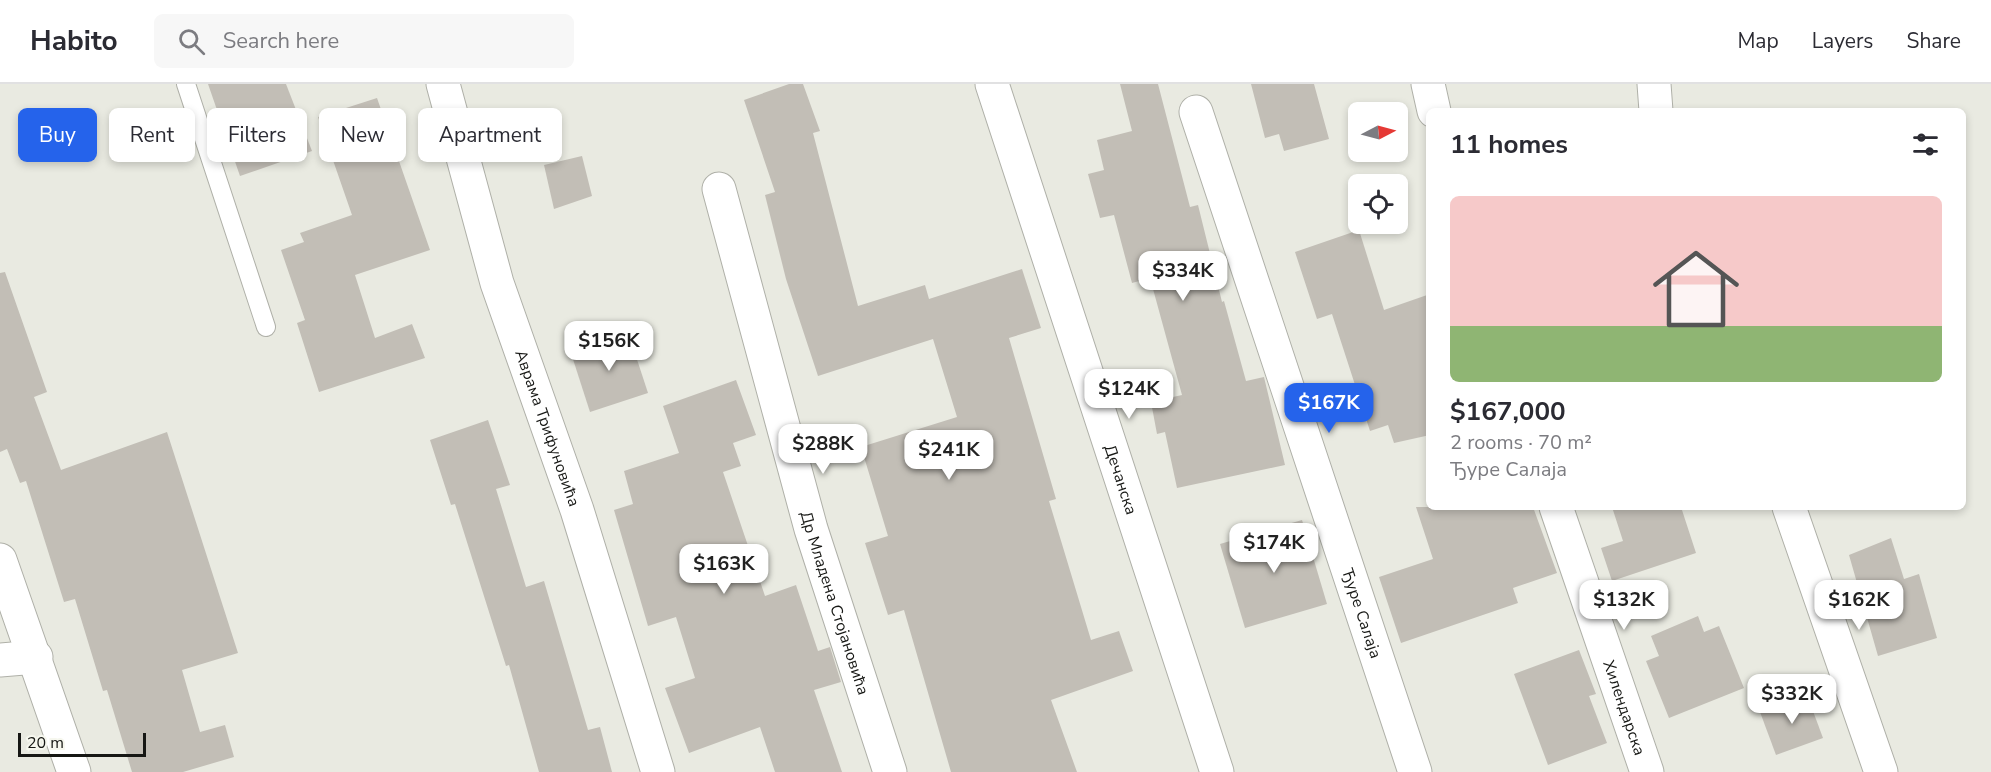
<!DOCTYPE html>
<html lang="en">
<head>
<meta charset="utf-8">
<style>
  body { margin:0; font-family:"Nunito Sans",sans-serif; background:#f7f7f7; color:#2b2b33; height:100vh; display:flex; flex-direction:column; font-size:22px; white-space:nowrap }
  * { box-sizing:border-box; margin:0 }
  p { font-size:20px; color:#7c7c81 }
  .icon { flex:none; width:33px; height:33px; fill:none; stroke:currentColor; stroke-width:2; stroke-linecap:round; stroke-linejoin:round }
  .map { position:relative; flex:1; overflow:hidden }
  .side { position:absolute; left:1426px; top:24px; width:540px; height:402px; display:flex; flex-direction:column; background:#fff; border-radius:9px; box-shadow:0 3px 9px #0003 }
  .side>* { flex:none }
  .hud { position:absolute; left:18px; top:24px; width:570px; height:54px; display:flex; gap:12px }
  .needle { width:39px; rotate:84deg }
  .fabs { position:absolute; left:1348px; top:18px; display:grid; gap:12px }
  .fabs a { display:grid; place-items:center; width:60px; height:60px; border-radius:9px; background:#fff; box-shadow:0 3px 9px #0003; font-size:30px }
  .scale { position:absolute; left:18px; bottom:15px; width:128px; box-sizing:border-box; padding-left:6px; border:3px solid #161714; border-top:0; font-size:16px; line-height:21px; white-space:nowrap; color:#161714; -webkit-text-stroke:4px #f6f7ee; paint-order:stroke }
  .price { position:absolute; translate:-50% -51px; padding:0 14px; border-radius:12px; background:#fff; color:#222; font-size:20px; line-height:39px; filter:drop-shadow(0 2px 3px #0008) }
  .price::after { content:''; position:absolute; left:50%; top:36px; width:18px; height:14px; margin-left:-9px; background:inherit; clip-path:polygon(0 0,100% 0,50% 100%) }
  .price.active { background:#2563eb; color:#fff }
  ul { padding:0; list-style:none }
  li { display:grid; align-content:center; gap:12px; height:318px; padding:0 24px }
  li+li { border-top:2px solid #e1e1e2 }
  li span { display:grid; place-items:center; height:186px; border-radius:9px; color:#555 }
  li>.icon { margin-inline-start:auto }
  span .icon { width:108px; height:108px; fill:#fffc; stroke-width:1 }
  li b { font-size:26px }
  h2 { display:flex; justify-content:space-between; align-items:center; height:72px; padding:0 24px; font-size:26px }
  .tag { padding:0 21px; border-radius:9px; background:#fff; box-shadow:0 3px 9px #0003; font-size:21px; line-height:54px }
  .tag.active { background:#2563eb; color:#fff }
  header { display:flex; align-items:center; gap:36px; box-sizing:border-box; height:84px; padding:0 30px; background:#fff; border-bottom:2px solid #e1e1e2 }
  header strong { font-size:28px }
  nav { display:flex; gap:33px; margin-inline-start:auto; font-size:21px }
  .search { width:420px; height:54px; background:#f7f7f7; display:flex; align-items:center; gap:15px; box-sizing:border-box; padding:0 21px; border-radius:9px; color:#7c7c81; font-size:22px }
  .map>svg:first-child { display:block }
  .building { fill:#c2beb6 }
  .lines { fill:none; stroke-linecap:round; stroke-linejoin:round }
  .lane-casing { stroke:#afb0a8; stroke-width:20 }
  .street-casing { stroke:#afb0a8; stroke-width:35 }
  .lane { stroke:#fff; stroke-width:18 }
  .street { stroke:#fff; stroke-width:33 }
  .labels { text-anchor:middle; stroke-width:4.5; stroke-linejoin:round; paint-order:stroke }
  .street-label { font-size:16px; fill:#161714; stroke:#f6f7ee }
</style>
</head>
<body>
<header>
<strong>Habito</strong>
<div class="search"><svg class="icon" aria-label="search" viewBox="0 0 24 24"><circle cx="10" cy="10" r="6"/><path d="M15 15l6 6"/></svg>Search here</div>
<nav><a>Map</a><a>Layers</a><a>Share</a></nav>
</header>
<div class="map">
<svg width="1991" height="688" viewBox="0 0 1991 688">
  <rect width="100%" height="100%" fill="#e9eae1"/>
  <!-- building -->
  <g class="building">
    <polygon points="208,0 286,0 312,67 240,92"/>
    <polygon points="789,0 803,0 820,47 813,49 858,222 925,201 929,215 1022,185 1041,244 1009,254 1056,415 1049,417 1091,556 1119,547 1133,587 1051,616 1077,688 951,688 904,526 888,531 865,459 888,452 861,363 957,333 933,255 818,292 786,195 765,111 775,108 744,16"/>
    <polygon points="1120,0 1158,0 1190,123 1198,121 1222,218 1224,217 1246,297 1264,293 1285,381 1177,404 1165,348 1157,350 1151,318 1182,311 1150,194 1132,199 1114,131 1100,134 1088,90 1104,86 1097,56 1132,47"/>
    <polygon points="1251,0 1314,0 1329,55 1284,67 1279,50 1265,54"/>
    <polygon points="377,14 430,166 355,191 375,254 412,240 425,274 319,308 297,239 305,236 281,166 304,158 300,149 352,131 318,33"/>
    <polygon points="582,72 592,112 554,125 544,81"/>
    <polygon points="1359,146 1384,226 1430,210 1430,351 1394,359 1388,341 1370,347 1332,230 1317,235 1295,168"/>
    <polygon points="5,188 47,308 34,313 61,386 167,348 238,569 182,586 200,648 225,641 234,673 183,688 132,688 107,606 103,607 75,515 64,518 26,397 20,399 7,365 0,368 0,189"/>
    <polygon points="628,248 648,309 590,328 570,266"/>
    <polygon points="736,296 756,351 733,359 741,382 723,388 765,512 796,501 818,567 830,563 841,598 814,606 842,688 775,688 760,643 689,669 665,604 695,594 676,533 648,542 614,426 633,420 624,387 679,369 663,322"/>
    <polygon points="488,336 510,401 496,405 526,503 544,497 588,646 600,643 612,688 539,688 509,581 506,582 455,420 451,421 430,356"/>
    <polygon points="1416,423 1533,423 1557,489 1513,504 1518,519 1401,559 1379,493 1433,475"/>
    <polygon points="1612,423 1681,423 1696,469 1612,497 1601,464 1623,457"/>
    <polygon points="1302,436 1327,520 1245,544 1220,460"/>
    <polygon points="1891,454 1904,495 1919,490 1937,554 1878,572 1849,471"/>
    <polygon points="1698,532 1704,548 1719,542 1744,604 1669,634 1646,577 1659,572 1651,552"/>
    <polygon points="1579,566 1596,610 1589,612 1607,659 1548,681 1514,590"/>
    <polygon points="1807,611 1823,654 1776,671 1760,628"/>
  </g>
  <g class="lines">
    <!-- lane casing -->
    <g class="lane-casing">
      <polyline id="lane" points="186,0 266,243"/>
    </g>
    <!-- street casing -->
    <g class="street-casing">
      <g id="street">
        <path id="s1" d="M443,0l54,199 80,227 81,262"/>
        <path id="s2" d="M992,0l225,688"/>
        <polyline points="1428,0 1434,27"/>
        <polyline points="1654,0 1656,27"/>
        <path id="s3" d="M1196,28l219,660"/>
        <path id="s4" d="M719,105l92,340 79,243"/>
        <path id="s5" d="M1556,423l91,265"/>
        <polyline points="1789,423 1881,688"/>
        <polyline points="0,476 74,688"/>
        <polyline points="0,576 36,573"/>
      </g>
    </g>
    <!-- lane -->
    <use href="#lane" class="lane"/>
    <!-- street -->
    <use href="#street" class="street"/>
  </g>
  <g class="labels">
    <!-- street labels -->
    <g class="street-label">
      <text dy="6" stroke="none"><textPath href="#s1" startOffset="360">Аврама Трифуновића</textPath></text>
      <text dy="6" stroke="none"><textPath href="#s2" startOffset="416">Дечанска</textPath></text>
      <text dy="6" stroke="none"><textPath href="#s4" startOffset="430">Др Младена Стојановића</textPath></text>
      <text dy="6" stroke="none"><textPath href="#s3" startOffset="528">Ђуре Салаја</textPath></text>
      <text dy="6" stroke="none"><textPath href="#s5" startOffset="212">Хилендарска</textPath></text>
    </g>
  </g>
</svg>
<div class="fabs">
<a><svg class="needle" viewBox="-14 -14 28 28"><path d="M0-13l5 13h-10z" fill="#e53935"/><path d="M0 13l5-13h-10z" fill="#7c7c81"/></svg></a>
<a><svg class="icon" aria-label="locate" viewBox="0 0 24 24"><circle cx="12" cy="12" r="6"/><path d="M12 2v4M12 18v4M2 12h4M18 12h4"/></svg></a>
</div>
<div class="scale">20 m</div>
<b class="price" style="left:1183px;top:218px">$334K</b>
<b class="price" style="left:609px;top:288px">$156K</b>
<b class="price" style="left:1129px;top:336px">$124K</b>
<b class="price active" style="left:1329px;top:350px">$167K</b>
<b class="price" style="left:823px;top:391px">$288K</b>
<b class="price" style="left:949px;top:397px">$241K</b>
<b class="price" style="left:1274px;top:490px">$174K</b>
<b class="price" style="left:724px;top:511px">$163K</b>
<b class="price" style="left:1624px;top:547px">$132K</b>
<b class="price" style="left:1859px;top:547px">$162K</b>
<b class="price" style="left:1792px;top:641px">$332K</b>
<div class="hud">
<a class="tag active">Buy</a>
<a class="tag">Rent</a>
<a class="tag">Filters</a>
<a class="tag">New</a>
<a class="tag">Apartment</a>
</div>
<section class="side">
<h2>11 homes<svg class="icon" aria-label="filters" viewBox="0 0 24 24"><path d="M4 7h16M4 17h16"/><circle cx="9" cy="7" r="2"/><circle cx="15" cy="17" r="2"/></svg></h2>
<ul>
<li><span style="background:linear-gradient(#f6c9c9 70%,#8fb573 0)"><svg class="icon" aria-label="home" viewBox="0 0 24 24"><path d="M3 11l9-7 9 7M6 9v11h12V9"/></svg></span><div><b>$167,000</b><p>2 rooms · 70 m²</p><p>Ђуре Салаја</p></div></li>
</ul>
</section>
</div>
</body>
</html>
